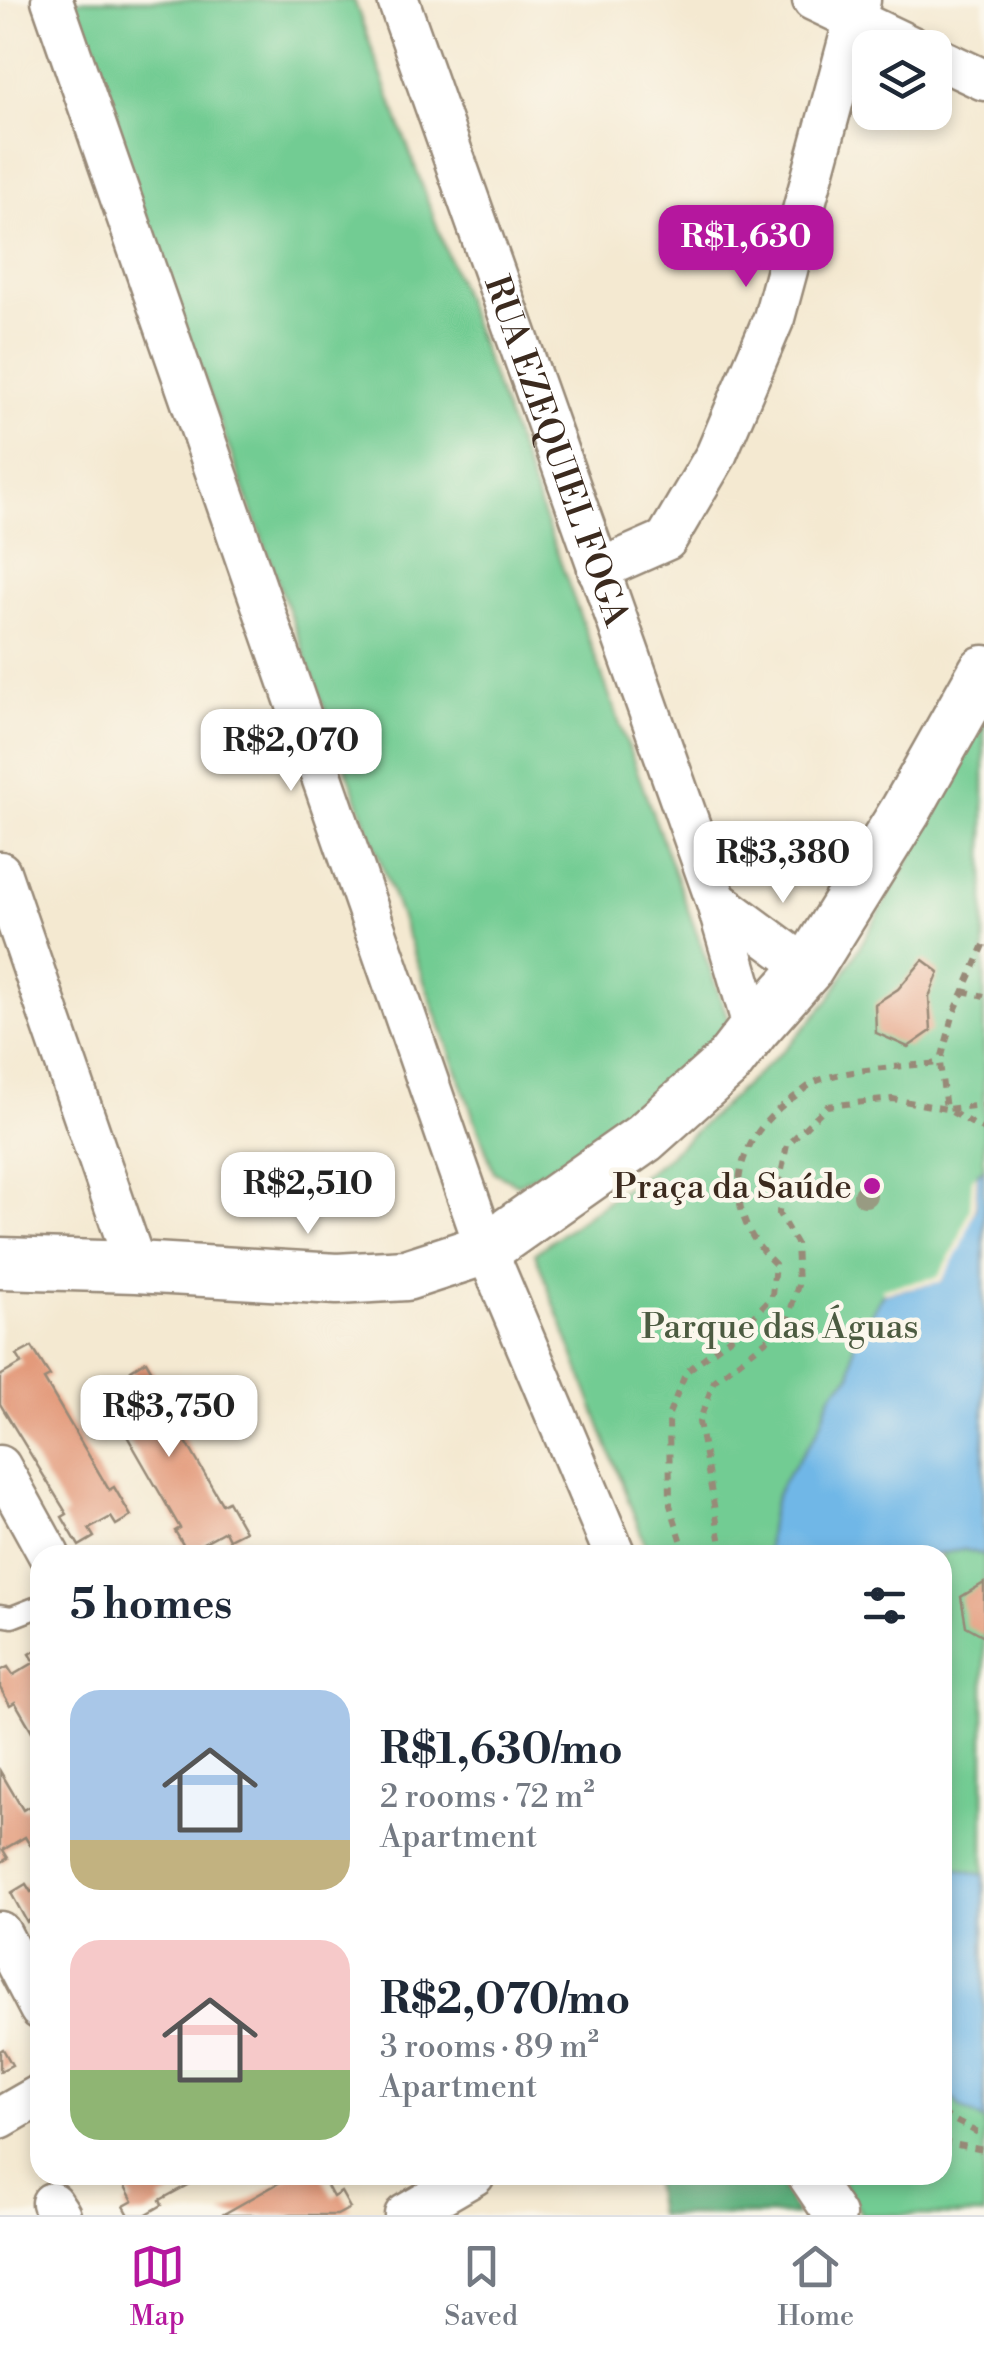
<!DOCTYPE html>
<html lang="en">
<head>
<meta charset="utf-8">
<style>
  body { margin:0; font-family:"Libre Bodoni",serif; background:#f2f2f3; color:#1f2937; height:100vh; display:flex; flex-direction:column; font-size:38px; white-space:nowrap }
  * { box-sizing:border-box; margin:0 }
  p { font-size:32px; color:#747a83 }
  .icon { flex:none; width:55px; height:55px; fill:none; stroke:currentColor; stroke-width:2; stroke-linecap:round; stroke-linejoin:round }
  .map { position:relative; flex:1; overflow:hidden }
  .panel { position:absolute; left:30px; top:1545px; width:922px; height:640px; display:flex; flex-direction:column; background:#fff; border-radius:30px; box-shadow:0 5px 15px #0003 }
  .panel>* { flex:none }
  .tools { position:absolute; left:852px; top:30px; display:grid; gap:20px }
  .tools a { display:grid; place-items:center; width:100px; height:100px; border-radius:20px; background:#fff; box-shadow:0 5px 15px #0003; font-size:50px }
  .price { position:absolute; translate:-50% -85px; padding:0 22px; border-radius:20px; background:#fff; color:#222; font-size:32px; line-height:65px; filter:drop-shadow(0 2px 5px #0008) }
  .price::after { content:''; position:absolute; left:50%; top:60px; width:30px; height:22px; margin-left:-15px; background:inherit; clip-path:polygon(0 0,100% 0,50% 100%) }
  .price.current { background:#b5179e; color:#fff }
  ul { padding:0; list-style:none }
  li { display:flex; align-items:center; gap:30px; height:250px; padding:0 40px }
  li span { display:grid; place-items:center; flex:none; width:280px; height:200px; border-radius:30px; color:#555 }
  li>.icon { margin-inline-start:auto }
  span .icon { width:120px; height:120px; fill:#fffc; stroke-width:1 }
  li b { font-size:42px }
  h2 { display:flex; justify-content:space-between; align-items:center; height:120px; padding:0 40px; font-size:42px }
  .dock { display:flex; justify-content:space-around; align-items:center; height:140px; border-top:2px solid #e0e1e3; background:#fff; font-size:28px; color:#747a83 }
  .dock a { display:grid; justify-items:center; gap:5px }
  .dock .current { color:#b5179e }
  .map>svg:first-child { display:block }
  .green { fill:#72cc93; stroke:#567b58; stroke-width:2.5 }
  .forest { fill:#5db07d; stroke:#4c6d4e; stroke-width:2.5 }
  .water { fill:#70b7e7; stroke:#567082; stroke-width:2.5 }
  .pier { fill:#f4e9d1 }
  .building { fill:#e39a7a }
  .lines { fill:none; stroke-linecap:round; stroke-linejoin:round }
  .service-casing { stroke:#988a78; stroke-width:25 }
  .minor-casing { stroke:#988a78; stroke-width:45 }
  .tertiary-casing { stroke:#988a78; stroke-width:55 }
  .path { stroke:#988a78; stroke-width:6; stroke-dasharray:8 8; stroke-linecap:butt }
  .service { stroke:#fff; stroke-width:20 }
  .minor { stroke:#fff; stroke-width:40 }
  .tertiary { stroke:#fff; stroke-width:50 }
  .tree { fill:#989b82 }
  .poi-dot { fill:#b5179e; stroke:#fbf7ec; stroke-width:4 }
  .labels { text-anchor:middle; stroke-width:9; stroke-linejoin:round; paint-order:stroke }
  .street-label { font-size:35px; fill:#3b2a1e; stroke:#fbf7ec }
  .poi-label { font-size:35px; fill:#3b2a1e; stroke:#fbf7ec; text-anchor:end }
  .park-label { font-size:35px; fill:#4c5b41; stroke:#fbf7ec }
</style>
</head>
<body>
<div class="map">
<svg width="984" height="2215" viewBox="0 0 984 2215">
  <rect width="100%" height="100%" fill="#fbf7ec"/>
  <filter id="ink" filterUnits="userSpaceOnUse"><feTurbulence type="fractalNoise" baseFrequency=".01" numOctaves="2"/><feDisplacementMap in="SourceGraphic" scale="20" xChannelSelector="R" yChannelSelector="G"/><feConvolveMatrix kernelMatrix="1 2 1 2 8 2 1 2 1" color-interpolation-filters="sRGB"/></filter>
  <filter id="wash" filterUnits="userSpaceOnUse"><feTurbulence type="fractalNoise" baseFrequency=".0048" numOctaves="4" result="noise"/><feDisplacementMap in="SourceGraphic" scale="40" xChannelSelector="R" yChannelSelector="G"/><feGaussianBlur stdDeviation="2.25" result="paint"/><feColorMatrix in="noise" values="0 0 0 0 0 0 0 0 0 0 0 0 0 0 0 0 0 1.4 0 .05"/><feComposite in="paint" operator="in"/></filter>
  <g filter="url(#wash)">
    <rect width="100%" height="100%" fill="#f4e9d1"/>
    <!-- green -->
    <g class="green">
      <polygon points="65,0 354,0 730,1024 669,1087 589,1148 518,1184 494,1172"/>
      <polygon points="984,714 984,2215 862,2215 838,2175 942,2175 942,1555 649,1555 535,1253 664,1160 789,1045 829,1000 915,850"/>
    </g>
    <!-- forest -->
    <polygon class="forest" points="652,2175 775,2175 797,2215 658,2215"/>
    <!-- water -->
    <g class="water">
      <path d="M984,1168v387l-22,-6 -25,6h-170c1,-22 4,-50 14,-69 10,-19 25,-34 35,-53 17,-30 3,-32 35,-58l3,-32 29,-50 58,-12 34,-72 2,-35z"/>
      <polygon points="942,1865 984,1875 984,2121 961,2108 943,2087"/>
    </g>
    <!-- pier -->
    <polygon class="pier" points="977,1174 975,1209 961,1249 941,1282 883,1293 882,1288 938,1277 956,1247 970,1208 972,1179"/>
    <g id="blocks">
      <!-- building -->
      <g class="building">
        <polygon points="923,960 939,972 929,997 931,1031 908,1047 876,1033 875,1004 898,989"/>
        <polygon points="32,1347 50,1376 44,1379 109,1490 114,1487 131,1516 116,1525 111,1517 89,1529 94,1537 79,1546 62,1517 67,1514 0,1404 0,1376 22,1363 17,1355"/>
        <polygon points="146,1361 163,1390 158,1393 222,1504 228,1501 245,1531 229,1539 225,1531 203,1543 207,1552 201,1555 189,1555 175,1531 180,1528 116,1417 111,1420 93,1391 109,1382 114,1390 136,1378 131,1370"/>
        <polygon points="984,1583 984,1636 966,1626 961,1597"/>
        <polygon points="40,1648 40,1745 15,1702 10,1705 0,1688 0,1671 8,1667 13,1675 35,1662 30,1654"/>
        <polygon points="0,1771 23,1810 28,1807 40,1827 40,1839 30,1845 25,1837 3,1850 8,1858 0,1863"/>
        <polygon points="26,1884 31,1892 40,1887 40,1930 33,1918 27,1922 11,1893"/>
        <polygon points="3,2049 12,2065 0,2071 0,2051"/>
        <polygon points="107,2175 206,2175 160,2200 162,2205 145,2215 129,2215 124,2206 133,2201 121,2179 112,2184"/>
        <polygon points="293,2175 321,2175 333,2197 341,2192 350,2208 337,2215 222,2215"/>
      </g>
    </g>
  </g>
  <g filter="url(#ink)">
    <use href="#blocks" fill-opacity="0" stroke="#988a78" stroke-width="2.5"/>
    <g class="lines">
      <!-- service casing -->
      <g class="service-casing">
        <polyline id="service" points="0,1615 12,1617 40,1606"/>
      </g>
      <!-- minor casing -->
      <g class="minor-casing">
        <g id="minor">
          <polyline points="52,0 486,1249 615,1555"/>
          <path id="s1" d="M398,0l318,900 38,129"/>
          <polyline points="813,0 914,48"/>
          <polyline points="935,57 984,80"/>
          <polyline points="598,570 666,540 716,455 774,318 860,0"/>
          <polyline points="0,872 136,1267"/>
          <polyline points="716,900 808,968"/>
          <polyline points="0,1466 49,1555"/>
          <polyline points="0,1932 40,2009"/>
          <polyline points="0,2118 40,2095"/>
          <polyline points="808,2175 835,2215"/>
          <polyline points="52,2203 60,2215"/>
          <polyline points="405,2215 474,2175"/>
        </g>
      </g>
      <!-- tertiary casing -->
      <g class="tertiary-casing">
        <polyline id="tertiary" points="0,1263 136,1267 337,1279 406,1275 486,1249 644,1138 727,1064 754,1029 808,968 906,810 984,671"/>
      </g>
      <!-- path -->
      <g class="path">
        <polyline points="984,945 954,1013 940,1063 946,1109 984,1105"/>
        <polyline points="963,991 984,996"/>
        <path d="M686,1555l-16,-50 -1,-91 17,-42 58,-45 28,-31 3,-32c-57,-53 -43,-122 16,-165 8,-5 17,-14 26,-18 29,-12 91,-15 123,-18"/>
        <polyline points="723,1555 699,1422 714,1381 786,1325 798,1285 796,1243 779,1214 780,1180 787,1145 827,1106 893,1099 946,1109 984,1130"/>
        <polyline points="942,2114 984,2136"/>
        <polyline points="942,2142 984,2150"/>
      </g>
      <!-- service -->
      <use href="#service" class="service"/>
      <!-- minor -->
      <use href="#minor" class="minor"/>
      <!-- tertiary -->
      <use href="#tertiary" class="tertiary"/>
    </g>
    <!-- trees -->
    <circle class="tree" cx="865" cy="1195" r="12"/>
  </g>
  <!-- markers -->
  <circle class="poi-dot" cx="872" cy="1186" r="10"/>
  <g class="labels">
    <!-- street labels -->
    <g class="street-label">
      <text dy="12" stroke="none"><textPath href="#s1" startOffset="478">RUA EZEQUIEL FOGA</textPath></text>
    </g>
    <!-- poi labels -->
    <g class="poi-label">
      <text x="852" y="1198">Praça da Saúde</text>
    </g>
    <!-- park labels -->
    <g class="park-label">
      <text x="780" y="1338">Parque das Águas</text>
    </g>
  </g>
</svg>
<div class="tools">
<a><svg class="icon" aria-label="layers" viewBox="0 0 24 24"><path d="M12 4l9 5-9 5-9-5zM3 14l9 5 9-5"/></svg></a>
</div>
<b class="price current" style="left:746px;top:290px">R$1,630</b>
<b class="price" style="left:291px;top:794px">R$2,070</b>
<b class="price" style="left:783px;top:906px">R$3,380</b>
<b class="price" style="left:308px;top:1237px">R$2,510</b>
<b class="price" style="left:169px;top:1460px">R$3,750</b>
<section class="panel">
<h2>5 homes<svg class="icon" aria-label="filters" viewBox="0 0 24 24"><path d="M4 7h16M4 17h16"/><circle cx="9" cy="7" r="2"/><circle cx="15" cy="17" r="2"/></svg></h2>
<ul>
<li><span style="background:linear-gradient(#a9c7e8 75%,#c2b280 0)"><svg class="icon" aria-label="home" viewBox="0 0 24 24"><path d="M3 11l9-7 9 7M6 9v11h12V9"/></svg></span><div><b>R$1,630/mo</b><p>2 rooms · 72 m²</p><p>Apartment</p></div></li>
<li><span style="background:linear-gradient(#f6c9c9 65%,#8fb573 0)"><svg class="icon" aria-label="home" viewBox="0 0 24 24"><path d="M3 11l9-7 9 7M6 9v11h12V9"/></svg></span><div><b>R$2,070/mo</b><p>3 rooms · 89 m²</p><p>Apartment</p></div></li>
</ul>
</section>
</div>
<nav class="dock">
<a class="current"><svg class="icon" aria-label="map" viewBox="0 0 24 24"><path d="M3 6l6-2 6 2 6-2v14l-6 2-6-2-6 2zM9 4v14M15 6v14"/></svg>Map</a>
<a><svg class="icon" aria-label="saved" viewBox="0 0 24 24"><path d="M7 4h10v16l-5-4-5 4z"/></svg>Saved</a>
<a><svg class="icon" aria-label="home" viewBox="0 0 24 24"><path d="M3 11l9-7 9 7M6 9v11h12V9"/></svg>Home</a>
</nav>
</body>
</html>
